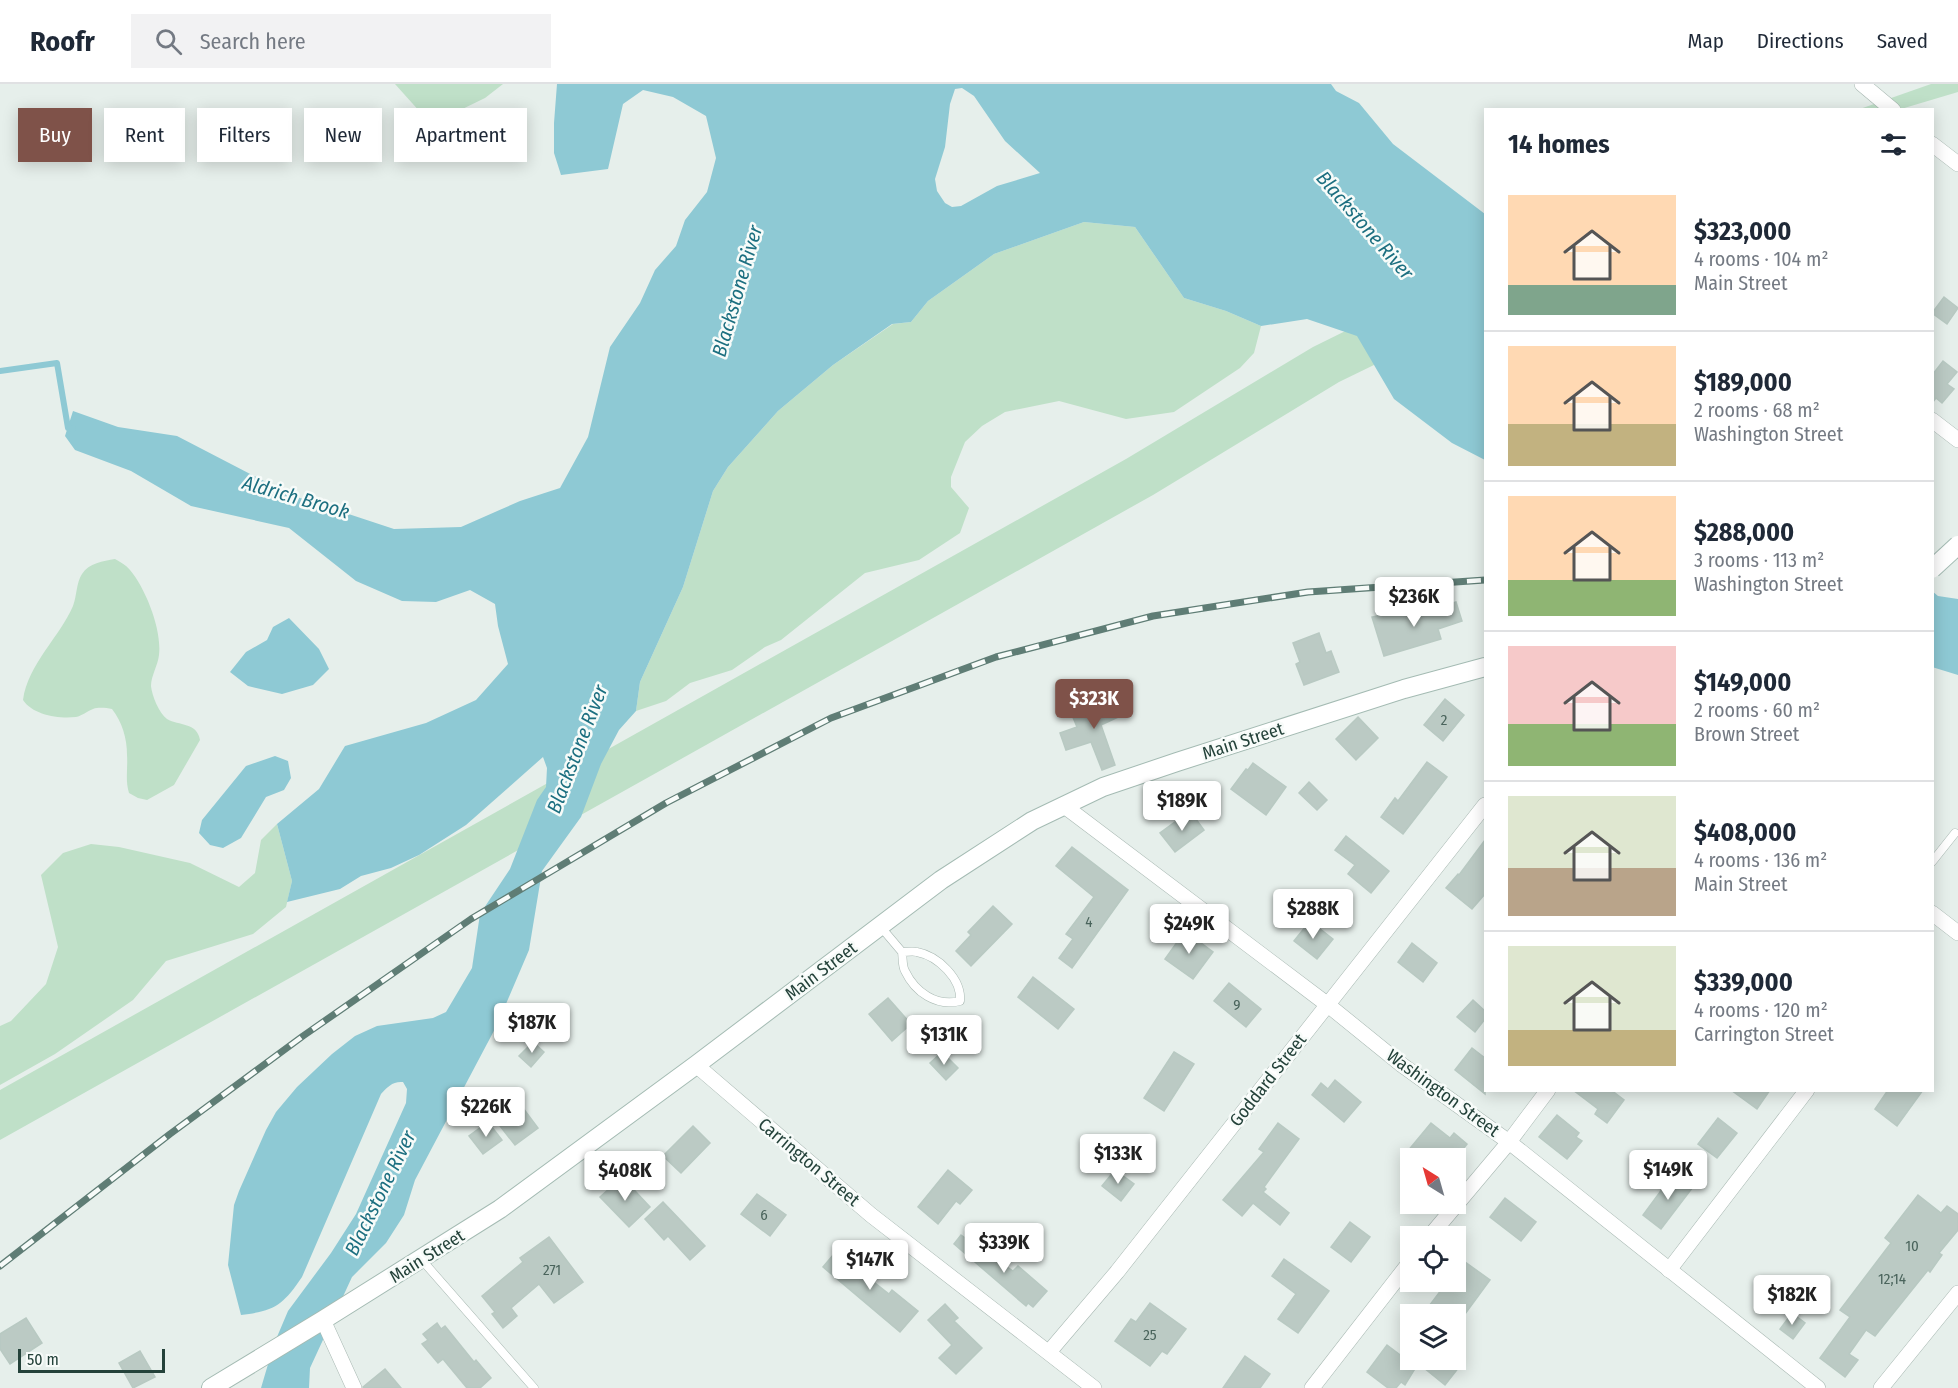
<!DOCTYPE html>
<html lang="en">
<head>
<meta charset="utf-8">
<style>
  body { margin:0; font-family:"Fira Sans Condensed",sans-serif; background:#f2f2f3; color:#1f2937; height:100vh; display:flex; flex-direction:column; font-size:22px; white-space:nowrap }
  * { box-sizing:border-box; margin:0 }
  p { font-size:20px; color:#747a83 }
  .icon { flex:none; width:33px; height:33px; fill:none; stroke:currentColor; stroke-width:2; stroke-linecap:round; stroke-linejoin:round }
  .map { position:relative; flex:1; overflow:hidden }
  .side { position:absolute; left:1484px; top:24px; width:450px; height:984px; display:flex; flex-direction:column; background:#fff; border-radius:0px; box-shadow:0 3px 15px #0003 }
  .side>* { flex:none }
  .hud { position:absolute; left:18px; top:24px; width:570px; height:54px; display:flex; gap:12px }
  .needle { width:39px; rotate:323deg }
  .fabs { position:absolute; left:1400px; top:1064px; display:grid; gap:12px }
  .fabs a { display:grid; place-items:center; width:66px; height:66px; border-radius:0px; background:#fff; box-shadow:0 3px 15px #0003; font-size:30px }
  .scale { position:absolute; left:18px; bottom:15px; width:147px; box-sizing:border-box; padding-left:6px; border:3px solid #24423a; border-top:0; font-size:16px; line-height:21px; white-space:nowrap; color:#24423a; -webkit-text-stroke:4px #f7fbf9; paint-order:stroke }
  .price { position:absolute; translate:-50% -51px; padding:0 14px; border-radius:6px; background:#fff; color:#222; font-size:20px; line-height:39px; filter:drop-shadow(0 2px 3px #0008) }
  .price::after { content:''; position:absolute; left:50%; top:36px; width:18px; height:14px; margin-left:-9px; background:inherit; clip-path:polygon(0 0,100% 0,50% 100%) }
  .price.current { background:#7f5249; color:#fff }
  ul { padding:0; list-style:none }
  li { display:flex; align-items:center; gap:18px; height:150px; padding:0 24px }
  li+li { border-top:2px solid #e0e1e3 }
  li span { display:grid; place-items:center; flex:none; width:168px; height:120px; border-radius:0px; color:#555 }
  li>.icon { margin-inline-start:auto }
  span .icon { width:72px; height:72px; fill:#fffc; stroke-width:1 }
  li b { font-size:26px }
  h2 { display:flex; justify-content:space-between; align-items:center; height:72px; padding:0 24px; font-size:26px }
  .tag { padding:0 21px; border-radius:0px; background:#fff; box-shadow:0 3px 15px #0003; font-size:21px; line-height:54px }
  .tag.current { background:#7f5249; color:#fff }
  header { display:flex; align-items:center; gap:36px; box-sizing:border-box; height:84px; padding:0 30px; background:#fff; border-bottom:2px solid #e0e1e3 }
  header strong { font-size:28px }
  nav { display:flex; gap:33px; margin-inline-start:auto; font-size:21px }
  .search { width:420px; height:54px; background:#f2f2f3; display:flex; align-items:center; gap:15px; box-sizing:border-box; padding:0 21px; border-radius:0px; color:#747a83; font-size:22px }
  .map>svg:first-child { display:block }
  .green { fill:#bfe0c8 }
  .water { fill:#8ec9d4; fill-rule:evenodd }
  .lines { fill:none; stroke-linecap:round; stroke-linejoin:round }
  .stream { stroke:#8ec9d4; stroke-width:6 }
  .building { fill:#bbcac4; stroke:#b8c9c2; stroke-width:1.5 }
  .service-casing { stroke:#a8b8b2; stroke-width:9 }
  .minor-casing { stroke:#a8b8b2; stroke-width:16 }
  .secondary-casing { stroke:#a4bbb3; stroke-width:20 }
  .service { stroke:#fff; stroke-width:8 }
  .minor { stroke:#fff; stroke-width:15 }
  .secondary { stroke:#fff; stroke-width:18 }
  .rail-casing { stroke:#5f7d75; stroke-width:7 }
  .rail { stroke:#f7fbf9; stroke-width:4.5; stroke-dasharray:14; stroke-linecap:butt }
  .secondary-bridge-casing { stroke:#a4bbb3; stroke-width:20; stroke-linecap:butt }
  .secondary-bridge { stroke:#fff; stroke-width:18 }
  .labels { text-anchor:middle; stroke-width:5; stroke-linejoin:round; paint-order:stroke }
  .number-label { font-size:15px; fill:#4a645c }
  .street-label { font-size:18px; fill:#24423a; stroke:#f7fbf9 }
  .water-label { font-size:20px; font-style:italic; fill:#1c6f80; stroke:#f7fbf9 }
</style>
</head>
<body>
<header>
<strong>Roofr</strong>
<div class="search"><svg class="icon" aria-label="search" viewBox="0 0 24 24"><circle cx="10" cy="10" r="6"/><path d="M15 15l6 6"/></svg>Search here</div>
<nav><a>Map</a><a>Directions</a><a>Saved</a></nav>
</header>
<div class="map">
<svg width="1958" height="1304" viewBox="0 0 1958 1304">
  <rect width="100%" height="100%" fill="#e6efeb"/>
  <!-- green -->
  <g class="green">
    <polygon points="395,0 503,0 485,14 448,32 421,29"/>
    <polygon points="1931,0 1958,0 1958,8 1901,25 1857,26"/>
    <polygon points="1084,138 1135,143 1184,214 1226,227 1261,242 1254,269 1240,284 1174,328 1126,335 1059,317 1005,328 982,342 965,358 951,393 951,403 969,424 960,449 919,476 865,489 781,556 765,563 732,586 690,599 666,617 636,627 640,598 683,503 713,407 728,383 778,327 833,281 893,240 911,238 928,217 994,170"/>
    <polygon points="1485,178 1485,227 1339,298 1153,411 0,1056 0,1006 1126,375 1313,263"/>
    <path d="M115,475c5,3 11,6 15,11 16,19 32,60 29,85 -1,10 -8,21 -8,31 1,10 8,27 16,33 12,7 30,3 33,21l-26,45 -27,15 -9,-2 -9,-5c-4,-13 -1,-25 -2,-38 0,-17 -5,-33 -15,-46 -6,-1 -13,-2 -19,0 -6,2 -11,7 -17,8 -18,2 -43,-2 -53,-17 5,-36 36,-62 50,-94 4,-10 3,-23 9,-32 7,-11 21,-13 33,-15z"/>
    <polygon points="277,740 292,797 286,823 253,850 166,877 133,916 55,970 0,1001 0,942 11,937 46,900 58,863 41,791 63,769 91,760 119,763 190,779 239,803 255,789 261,756"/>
  </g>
  <!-- water -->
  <g class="water">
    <path d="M557,0h774l5,7 23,12 34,41 92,70v246l-33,-17 -58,-44 -37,-63 -50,-17 -46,7 -35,-15 -42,-13 -49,-71 -51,-5 -90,32 -66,47 -17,21 -19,2 -59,41 -55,46 -50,56 -15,24 -30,96 -43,95 -4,29 -17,19 -18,34 -20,53 -39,54 -13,79 -32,75 -82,155 -11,35 -18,28 -34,34 -42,91 -1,20h-48l13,-44 14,-33 43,-58 25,-39 50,-111 1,-14 -4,-7c-10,-1 -16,5 -22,12l-79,183c-19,28 -27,34 -61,38l-13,-50 6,-60 5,-14 27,-61 10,-18 21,-25 35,-33 23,-18 22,-10 56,-8 13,-6 26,-44 8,-54 30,-45 27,-69 9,-13 1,-19 -4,-11 -77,68 -47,30 -28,13 -30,8 -21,13 -53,13 5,-21 -15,-57 42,-35 26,-43 81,-23 50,-23 32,-36 -10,-38 -3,-22 -25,-14 -34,12 -34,-1 -46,-20 -67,-53 -98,-22 -60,-35 -56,-21 -10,-14 8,-25 45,16 59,9 114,59 103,34 67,-2 59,-26 40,-13 28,-51 22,-90 30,-44 15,-33 21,-24 9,-26 22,-28 9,-34 -10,-42 -33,-19 -30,-7 -20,14 -15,65 -47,6 -7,-22v-30zM962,4l12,8 31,45 35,32 -43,13 -36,20 -9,1 -7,-4 -8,-12 -2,-12 10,-32 5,-43 5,-15z"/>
    <polygon points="1932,507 1938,512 1958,515 1958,591 1932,583"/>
    <polygon points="289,534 319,565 329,585 313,601 282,610 248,602 230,588 246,568 267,556 273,543"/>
    <polygon points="275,672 288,677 291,694 284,706 266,713 241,754 223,764 210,761 199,749 202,736 246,682"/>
  </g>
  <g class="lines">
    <!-- stream -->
    <polyline class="stream" points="0,287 57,279 68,344 73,345"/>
  </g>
  <!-- building -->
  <g class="building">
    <polygon points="1944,213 1958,224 1947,240 1932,229"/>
    <polygon points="1943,277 1957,288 1947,300 1954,305 1942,319 1936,314 1932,319 1932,289 1933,290"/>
    <polygon points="1456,518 1462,537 1438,545 1441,555 1384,572 1372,533 1387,530 1406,530 1430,523 1431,526"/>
    <polygon points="1319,549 1326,569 1331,567 1339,588 1304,601 1296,580 1300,578 1293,559"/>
    <polygon points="1117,613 1125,630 1101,641 1115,681 1102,686 1091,658 1066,666 1060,649 1077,643 1072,631"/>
    <polygon points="1445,615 1464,631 1443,657 1424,641"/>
    <polygon points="1358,633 1378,654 1356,676 1336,655"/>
    <polygon points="1427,678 1447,693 1403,750 1381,733 1395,714 1398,717"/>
    <polygon points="1253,679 1286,703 1266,731 1231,705 1246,685 1248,686"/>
    <polygon points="1309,698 1327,716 1317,726 1299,709"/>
    <polygon points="1190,727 1204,746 1175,768 1160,749"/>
    <polygon points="1346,752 1389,787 1371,809 1348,790 1355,781 1335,766"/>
    <polygon points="1485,756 1485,810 1472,825 1446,804 1458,790 1459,791"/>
    <polygon points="1072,763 1128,806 1072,884 1059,874 1073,855 1066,850 1094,813 1056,782"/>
    <polygon points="993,822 1012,840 971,882 956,867 971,851 968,848"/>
    <polygon points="1310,837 1333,855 1317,875 1294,857"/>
    <polygon points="1185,847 1213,868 1193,895 1165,875"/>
    <polygon points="1412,859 1437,879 1423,898 1398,878"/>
    <polygon points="1033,893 1074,925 1058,945 1018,913"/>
    <polygon points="1229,899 1261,925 1246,943 1214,917"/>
    <polygon points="888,914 911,940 892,957 869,930"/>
    <polygon points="1473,916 1485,927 1485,935 1475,948 1457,933"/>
    <polygon points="946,940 960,951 949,963 935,952"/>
    <polygon points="533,958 544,968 531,983 519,972"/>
    <polygon points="1472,964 1485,974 1485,1010 1455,986"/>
    <polygon points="942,968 958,984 946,996 930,979"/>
    <polygon points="1174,968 1194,980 1164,1027 1144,1014"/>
    <polygon points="1335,996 1361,1018 1344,1038 1312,1011 1321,999 1328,1005"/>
    <polygon points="1573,1006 1611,1006 1624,1016 1607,1039 1595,1030 1598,1025"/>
    <polygon points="1731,1006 1770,1006 1757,1025"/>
    <polygon points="1888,1006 1923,1006 1897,1042 1875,1025"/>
    <polygon points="523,1024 538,1044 515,1061 500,1042"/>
    <polygon points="1557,1031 1579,1049 1576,1053 1582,1057 1567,1075 1539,1053"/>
    <polygon points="1718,1034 1737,1049 1717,1074 1698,1060"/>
    <polygon points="488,1038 502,1056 483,1070 469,1052"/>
    <polygon points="1278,1039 1299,1055 1264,1103 1266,1105 1263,1108 1289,1129 1280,1141 1253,1119 1242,1132 1223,1116 1264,1068 1259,1065"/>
    <polygon points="1431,1039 1450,1054 1454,1049 1467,1060 1456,1074 1402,1074"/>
    <polygon points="693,1042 710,1059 681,1089 663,1072"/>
    <polygon points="948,1086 972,1106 960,1120 956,1117 938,1140 918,1123"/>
    <polygon points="1115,1086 1134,1100 1121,1117 1102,1102"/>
    <polygon points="1674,1089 1693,1103 1661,1145 1643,1131"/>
    <polygon points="622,1093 650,1123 629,1143 600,1113"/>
    <polygon points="757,1110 786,1131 770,1152 741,1130"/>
    <polygon points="1918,1111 1941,1129 1947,1122 1958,1130 1958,1146 1939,1169 1942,1171 1930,1188 1928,1186 1875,1252 1866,1246 1849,1270 1858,1276 1845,1293 1820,1274 1850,1233 1840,1226 1891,1159 1885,1154"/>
    <polygon points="1505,1114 1536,1138 1521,1157 1490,1133"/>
    <polygon points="663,1118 705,1162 690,1176 668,1152 664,1156 645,1135"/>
    <polygon points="1350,1138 1370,1153 1351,1178 1331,1163"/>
    <polygon points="961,1151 1013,1187 1018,1182 1047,1207 1033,1223 1028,1219 1026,1222 954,1160"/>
    <polygon points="549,1153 583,1198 554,1219 539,1200 511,1224 517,1232 503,1244 492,1230 495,1228 482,1212 523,1178 520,1174"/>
    <polygon points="839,1164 864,1185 861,1188 889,1210 892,1206 918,1227 900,1248 823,1183"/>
    <polygon points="1284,1175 1329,1207 1298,1249 1278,1235 1296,1210 1272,1192"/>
    <polygon points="1461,1175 1490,1196 1465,1230 1423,1230 1448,1197 1455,1197 1455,1183"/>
    <polygon points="1150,1219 1186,1245 1167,1270 1162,1267 1150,1282 1115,1257 1131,1235 1136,1238"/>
    <polygon points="945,1220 958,1234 954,1237 982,1264 956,1290 939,1274 952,1261 928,1236"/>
    <polygon points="1792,1229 1805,1239 1793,1255 1780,1245"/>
    <polygon points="26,1234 42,1259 10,1280 0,1265 0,1250"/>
    <polygon points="437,1239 441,1245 445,1242 474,1278 476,1276 491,1294 480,1304 467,1304 443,1275 438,1279 422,1260 428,1256 423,1250"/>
    <polygon points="1387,1261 1416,1283 1405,1301 1401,1298 1396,1304 1388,1304 1367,1288"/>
    <polygon points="140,1267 155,1293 133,1304 119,1279"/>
    <polygon points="1245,1272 1270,1290 1260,1304 1223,1304"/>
    <polygon points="1413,1275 1449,1275 1459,1283 1445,1301"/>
    <polygon points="385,1285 401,1304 364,1304 363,1303"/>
  </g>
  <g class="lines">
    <!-- service casing -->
    <g class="service-casing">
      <g id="service">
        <polyline points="1932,778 1955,749"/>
        <path d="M880,842l22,26c5,0 11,-1 15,0 21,4 45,27 43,49 -24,6 -45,-9 -55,-30 -3,-5 -2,-13 -3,-19"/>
        <polyline points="421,1175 534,1304"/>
      </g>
    </g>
    <!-- minor casing -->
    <g class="minor-casing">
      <g id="minor">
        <polyline points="1862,0 1893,26"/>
        <polyline points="1932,60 1958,80"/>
        <polyline points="1932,336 1958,356"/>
        <polyline points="1063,721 1328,921 1402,981 1509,1058 1818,1304"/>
        <polyline points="1932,829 1958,849"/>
        <polyline points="696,981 871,1131 1094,1304"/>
        <polyline points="1430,1152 1509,1058 1548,1006"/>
        <polyline points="1669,1186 1807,1006"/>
        <polyline points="323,1236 354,1304"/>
        <polyline points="1049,1268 1117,1188 1485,721"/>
        <polyline points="1312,1304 1410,1178"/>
        <polyline points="1881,1304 1958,1209"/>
      </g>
    </g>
    <!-- secondary casing -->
    <g class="secondary-casing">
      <polyline id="secondary" points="211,1304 323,1236 500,1125 696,981 941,796 1032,737 1103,703 1177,678 1404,605 1485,583"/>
    </g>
    <!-- service -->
    <use href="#service" class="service"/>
    <!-- minor -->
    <use href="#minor" class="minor"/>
    <!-- secondary -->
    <use href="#secondary" class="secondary"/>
    <!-- rail casing -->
    <g class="rail-casing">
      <g id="rail">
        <polyline points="1932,474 1958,471"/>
        <polyline points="0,1182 170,1050 303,952 471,835 666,719 831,634 996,573 1153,532 1308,508 1485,496"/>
      </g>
    </g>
    <!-- rail -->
    <use href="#rail" class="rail"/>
    <!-- secondary-bridge casing -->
    <g class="secondary-bridge-casing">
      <polyline id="secondary-bridge" points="1932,485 1958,461"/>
    </g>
    <!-- secondary-bridge -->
    <use href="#secondary-bridge" class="secondary-bridge"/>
  </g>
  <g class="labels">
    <!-- number labels -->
    <g class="number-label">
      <text x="1444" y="641">2</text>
      <text x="1089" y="843">4</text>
      <text x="1237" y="926">9</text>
      <text x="764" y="1136">6</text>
      <text x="1912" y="1167">10</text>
      <text x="552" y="1191">271</text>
      <text x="1892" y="1200">12;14</text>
      <text x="1150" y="1256">25</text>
    </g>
    <!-- street labels -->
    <g class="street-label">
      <text transform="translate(1243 657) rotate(-18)" y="6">Main Street</text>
      <text transform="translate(821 887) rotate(-37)" y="6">Main Street</text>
      <text transform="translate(1268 996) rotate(-52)" y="6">Goddard Street</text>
      <text transform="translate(1443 1009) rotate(36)" y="6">Washington Street</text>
      <text transform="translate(809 1078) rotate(40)" y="6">Carrington Street</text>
      <text transform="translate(427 1172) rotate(-32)" y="6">Main Street</text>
    </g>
    <!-- water labels -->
    <g class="water-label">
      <text transform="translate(1365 141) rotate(49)" y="7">Blackstone River</text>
      <text transform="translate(737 207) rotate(-74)" y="7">Blackstone River</text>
      <text transform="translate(296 413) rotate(16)" y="7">Aldrich Brook</text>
      <text transform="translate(577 665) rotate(-69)" y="7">Blackstone River</text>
      <text transform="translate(380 1109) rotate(-64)" y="7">Blackstone River</text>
    </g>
  </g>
</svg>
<div class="fabs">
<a><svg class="needle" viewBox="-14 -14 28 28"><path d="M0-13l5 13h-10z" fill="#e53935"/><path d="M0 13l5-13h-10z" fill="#747a83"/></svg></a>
<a><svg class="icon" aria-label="locate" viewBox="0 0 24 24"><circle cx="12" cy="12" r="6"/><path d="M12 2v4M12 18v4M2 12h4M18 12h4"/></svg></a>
<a><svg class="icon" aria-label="layers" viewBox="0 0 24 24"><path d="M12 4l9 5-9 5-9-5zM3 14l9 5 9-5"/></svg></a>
</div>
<div class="scale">50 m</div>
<b class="price" style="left:1414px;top:544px">$236K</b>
<b class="price current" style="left:1094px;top:646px">$323K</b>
<b class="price" style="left:1182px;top:748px">$189K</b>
<b class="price" style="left:1313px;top:856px">$288K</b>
<b class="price" style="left:1189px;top:871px">$249K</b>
<b class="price" style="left:532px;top:970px">$187K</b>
<b class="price" style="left:944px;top:982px">$131K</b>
<b class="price" style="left:486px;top:1054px">$226K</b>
<b class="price" style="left:1118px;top:1101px">$133K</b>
<b class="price" style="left:1668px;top:1117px">$149K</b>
<b class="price" style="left:625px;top:1118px">$408K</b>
<b class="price" style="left:1004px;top:1190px">$339K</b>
<b class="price" style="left:870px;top:1207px">$147K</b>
<b class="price" style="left:1792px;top:1242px">$182K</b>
<div class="hud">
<a class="tag current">Buy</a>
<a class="tag">Rent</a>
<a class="tag">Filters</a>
<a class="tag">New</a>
<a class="tag">Apartment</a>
</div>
<section class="side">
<h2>14 homes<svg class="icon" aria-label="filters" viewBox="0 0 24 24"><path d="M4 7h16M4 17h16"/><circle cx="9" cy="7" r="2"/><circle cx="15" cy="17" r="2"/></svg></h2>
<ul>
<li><span style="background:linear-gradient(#ffd9b3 75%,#7fa58c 0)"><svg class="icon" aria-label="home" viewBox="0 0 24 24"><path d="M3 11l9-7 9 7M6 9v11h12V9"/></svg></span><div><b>$323,000</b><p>4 rooms · 104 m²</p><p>Main Street</p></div></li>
<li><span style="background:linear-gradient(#ffd9b3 65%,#c2b280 0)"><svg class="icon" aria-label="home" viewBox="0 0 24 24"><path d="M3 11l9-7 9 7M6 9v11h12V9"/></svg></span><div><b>$189,000</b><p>2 rooms · 68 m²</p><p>Washington Street</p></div></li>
<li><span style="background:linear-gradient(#ffd9b3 70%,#8fb573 0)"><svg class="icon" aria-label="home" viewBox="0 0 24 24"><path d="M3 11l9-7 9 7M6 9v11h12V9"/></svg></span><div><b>$288,000</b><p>3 rooms · 113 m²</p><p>Washington Street</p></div></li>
<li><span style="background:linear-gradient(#f6c9c9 65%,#8fb573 0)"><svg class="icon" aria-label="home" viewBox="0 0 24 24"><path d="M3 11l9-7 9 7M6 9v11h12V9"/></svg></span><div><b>$149,000</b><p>2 rooms · 60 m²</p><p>Brown Street</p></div></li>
<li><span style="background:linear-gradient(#dfe7d0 60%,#b9a48a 0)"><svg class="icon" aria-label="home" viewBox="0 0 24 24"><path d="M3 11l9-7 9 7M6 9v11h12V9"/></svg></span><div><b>$408,000</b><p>4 rooms · 136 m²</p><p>Main Street</p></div></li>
<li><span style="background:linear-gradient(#dfe7d0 70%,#c2b280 0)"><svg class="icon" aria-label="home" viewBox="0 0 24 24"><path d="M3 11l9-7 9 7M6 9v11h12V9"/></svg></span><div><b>$339,000</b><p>4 rooms · 120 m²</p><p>Carrington Street</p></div></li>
</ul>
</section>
</div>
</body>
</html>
